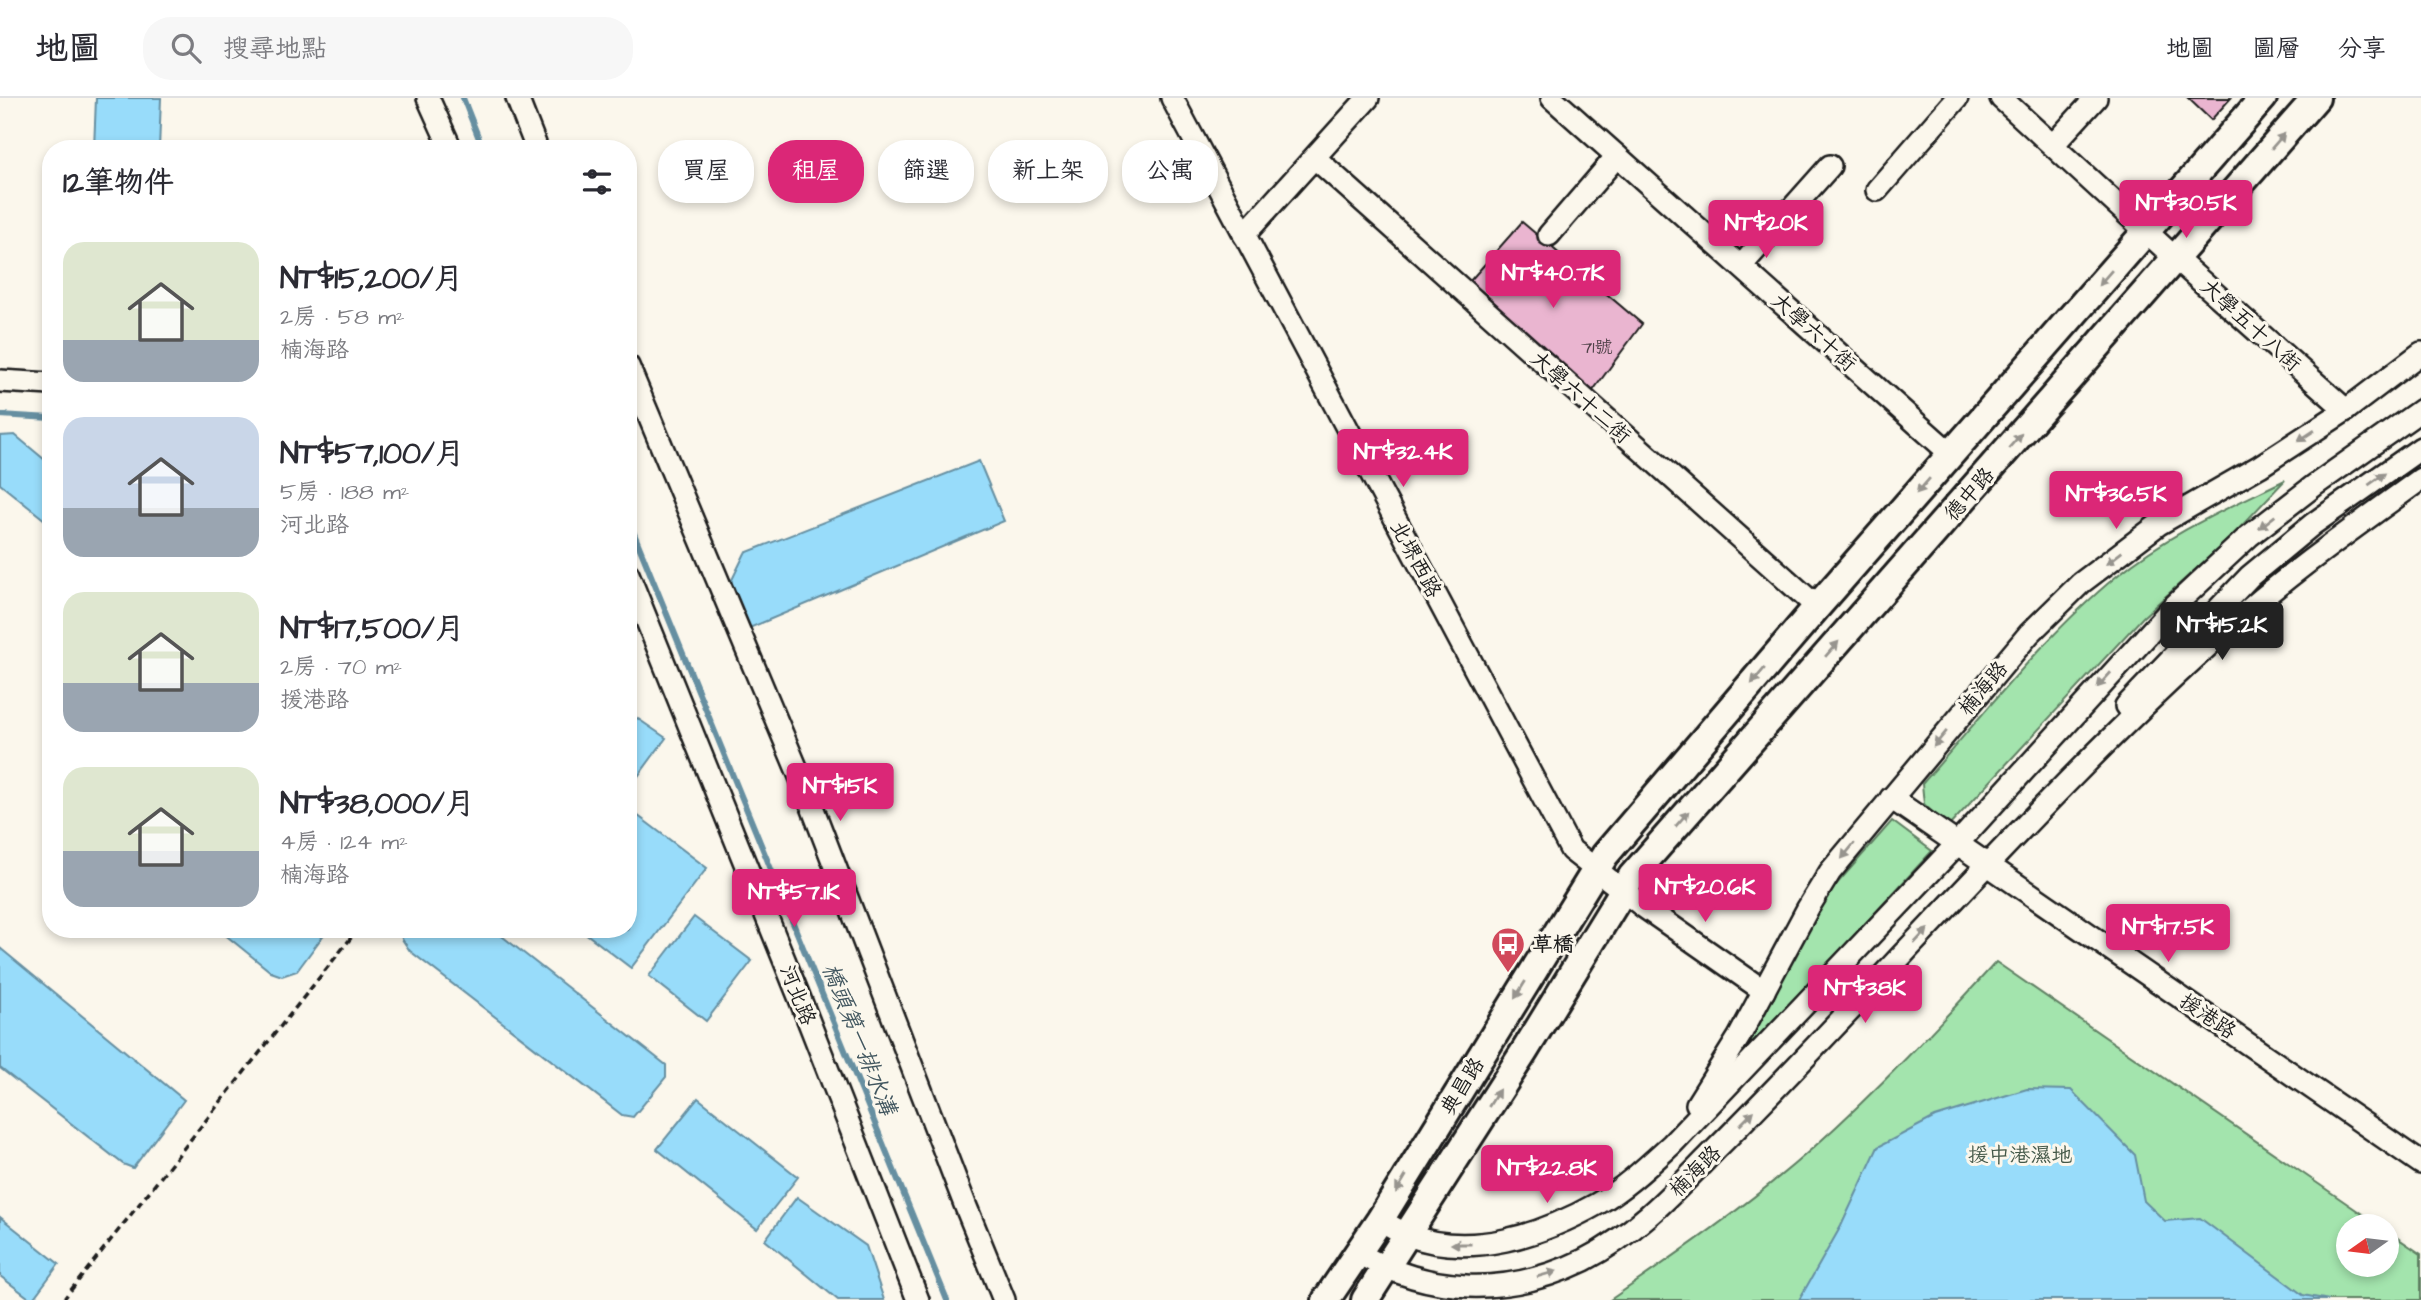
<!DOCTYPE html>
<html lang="zh-TW">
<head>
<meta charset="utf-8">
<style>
  body { margin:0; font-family:"Architects Daughter","LXGW WenKai TC",sans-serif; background:#f7f7f7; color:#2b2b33; height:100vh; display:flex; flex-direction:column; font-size:26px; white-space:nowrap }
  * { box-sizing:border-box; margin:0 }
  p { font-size:23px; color:#7c7c81 }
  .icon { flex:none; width:38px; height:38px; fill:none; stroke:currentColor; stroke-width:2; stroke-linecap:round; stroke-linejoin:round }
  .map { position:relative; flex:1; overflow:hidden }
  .side { position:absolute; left:42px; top:42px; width:595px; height:798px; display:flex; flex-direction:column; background:#fff; border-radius:28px; box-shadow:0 4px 10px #0003 }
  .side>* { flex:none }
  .hud { position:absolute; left:658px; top:42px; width:665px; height:63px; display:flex; gap:14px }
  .needle { width:46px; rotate:256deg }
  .fabs { position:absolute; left:2336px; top:1116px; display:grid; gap:14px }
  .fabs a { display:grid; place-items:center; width:63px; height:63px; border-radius:50%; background:#fff; box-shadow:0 4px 10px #0003; font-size:35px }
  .price { position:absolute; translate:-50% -60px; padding:0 16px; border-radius:7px; background:#db2777; color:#fff; font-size:23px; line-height:46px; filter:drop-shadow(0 2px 4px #0008) }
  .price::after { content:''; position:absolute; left:50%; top:42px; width:21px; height:16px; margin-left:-10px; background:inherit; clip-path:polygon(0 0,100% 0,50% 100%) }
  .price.active { background:#222; color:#fff }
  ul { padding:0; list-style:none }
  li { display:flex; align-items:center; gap:21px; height:175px; padding:0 21px }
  li span { display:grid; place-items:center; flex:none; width:196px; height:140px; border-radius:21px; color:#555 }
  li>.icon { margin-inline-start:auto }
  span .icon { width:84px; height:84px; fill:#fffc; stroke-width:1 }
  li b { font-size:30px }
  h2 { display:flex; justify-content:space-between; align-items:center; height:84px; padding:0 21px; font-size:30px }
  .chip { padding:0 24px; border-radius:28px; background:#fff; box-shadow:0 4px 10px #0003; font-size:24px; line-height:63px }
  .chip.active { background:#db2777; color:#fff }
  header { display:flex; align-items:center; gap:42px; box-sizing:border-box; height:98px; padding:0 35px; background:#fff; border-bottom:2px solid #e1e1e2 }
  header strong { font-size:33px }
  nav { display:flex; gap:38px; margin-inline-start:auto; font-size:24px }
  .search { width:490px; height:63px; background:#f7f7f7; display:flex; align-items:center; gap:18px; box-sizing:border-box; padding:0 24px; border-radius:28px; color:#7c7c81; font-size:26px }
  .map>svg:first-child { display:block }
  .green { fill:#a3e4ad; stroke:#608064; stroke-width:2 }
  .water { fill:#98dcfa; stroke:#668fa1; stroke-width:2 }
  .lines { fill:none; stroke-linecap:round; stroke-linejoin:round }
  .stream { stroke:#668fa1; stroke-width:6 }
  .building { fill:#eab5d0; stroke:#1c1c1c; stroke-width:2 }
  .minor-casing { stroke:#1c1c1c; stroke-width:26 }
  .major-casing { stroke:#1c1c1c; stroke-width:32 }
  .path { stroke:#1c1c1c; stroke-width:3.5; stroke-dasharray:7 5; stroke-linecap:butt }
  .minor { stroke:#fbf7ec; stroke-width:21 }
  .major { stroke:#fbf7ec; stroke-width:26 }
  .oneway { fill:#97948e }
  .labels { text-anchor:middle; stroke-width:6; stroke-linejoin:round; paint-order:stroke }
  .number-label { font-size:18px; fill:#504249 }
  .street-label { font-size:21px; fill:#1c1c1c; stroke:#fbf7ec }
  .poi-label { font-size:21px; font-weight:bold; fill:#1c1c1c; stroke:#fbf7ec; text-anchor:start }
  .park-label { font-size:21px; fill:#445848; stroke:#fbf7ec }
  .water-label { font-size:23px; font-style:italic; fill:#41565f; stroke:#fbf7ec }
</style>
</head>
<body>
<header>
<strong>地圖</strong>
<div class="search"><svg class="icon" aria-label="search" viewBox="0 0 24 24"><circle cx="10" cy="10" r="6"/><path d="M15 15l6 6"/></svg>搜尋地點</div>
<nav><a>地圖</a><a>圖層</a><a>分享</a></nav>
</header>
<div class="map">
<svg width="2421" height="1202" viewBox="0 0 2421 1202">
  <rect width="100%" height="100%" fill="#fbf7ec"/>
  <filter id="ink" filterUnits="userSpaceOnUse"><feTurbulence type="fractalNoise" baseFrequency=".0143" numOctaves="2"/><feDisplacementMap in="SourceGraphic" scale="14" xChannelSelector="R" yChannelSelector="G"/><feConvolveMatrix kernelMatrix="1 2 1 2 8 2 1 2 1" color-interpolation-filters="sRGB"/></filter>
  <g filter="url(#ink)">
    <!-- green -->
    <g class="green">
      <path d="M2285,382l-54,57 -88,80 -195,210 -24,-23 -2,-20c63,-71 123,-149 196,-209 50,-41 110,-67 167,-95z"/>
      <polygon points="1892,723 1932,753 1744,957 1738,957 1815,815 1835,788"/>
      <path d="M1996,864l385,265h-33v38h39v-34l34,23v46h-811c70,-48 140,-96 204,-153 65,-58 124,-121 182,-185z"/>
    </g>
    <!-- water -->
    <g class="water">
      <polygon points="96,0 161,0 159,51 94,51"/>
      <polygon points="15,337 51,367 51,427 0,386 0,338"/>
      <polygon points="979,363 1004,423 747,531 728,490 745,455"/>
      <polygon points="628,614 666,640 628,692"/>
      <polygon points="633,714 707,770 631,870 580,831 628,831 628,720"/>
      <polygon points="694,819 752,863 706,923 649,878"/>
      <polygon points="218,831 328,831 297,873 282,878 271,874"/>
      <polygon points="400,831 493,831 666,967 666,979 633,1019 622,1017 410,853 402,841"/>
      <polygon points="0,850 184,1002 133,1070 123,1066 0,970"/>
      <polygon points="2027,991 2071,992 2135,1057 2144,1103 2165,1123 2200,1120 2303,1197 2329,1202 1799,1202 1841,1128 1878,1049 1935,1019"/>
      <polygon points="698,1000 798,1079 757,1131 657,1051"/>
      <polygon points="797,1099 866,1148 884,1202 838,1202 765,1142"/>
      <polygon points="0,1119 59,1166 32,1202 0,1178"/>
    </g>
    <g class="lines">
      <!-- stream -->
      <g class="stream">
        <polyline points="463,0 483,51"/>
        <polyline points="0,317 51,320"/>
        <polyline points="628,421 947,1202"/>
      </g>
    </g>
    <!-- building -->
    <g class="building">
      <polygon points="2188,0 2231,0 2211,22"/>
      <polygon points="1522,124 1642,226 1586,302 1462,192"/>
    </g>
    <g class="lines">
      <!-- minor casing -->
      <g class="minor-casing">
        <g id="minor">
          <polyline points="428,0 451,51"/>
          <polyline points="517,0 537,51"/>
          <polyline points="1172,0 1571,752 1644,809 1764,893"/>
          <polyline points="1552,0 1951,356"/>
          <polyline points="2001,0 2175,160 2346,312"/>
          <polyline points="2053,47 2096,0"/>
          <polyline points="1315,60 1817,509"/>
          <polyline points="1877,92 1957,0"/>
          <polyline points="1244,137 1368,0"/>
          <polyline points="1549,137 1617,58"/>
          <polyline points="1741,168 1830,68"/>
          <polyline points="628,268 806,693 966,1109 1004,1202"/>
          <polyline points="0,283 51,286"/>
          <polyline points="628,476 798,896 918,1202"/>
          <polyline points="2126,608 2250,478 2313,426 2421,350"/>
          <polyline points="1891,700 2421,1065"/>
          <polyline points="1697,1006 1739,939 1808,810 1830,774 2029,536 2081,485 2159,426 2260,368 2346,312 2421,255"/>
          <path d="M1380,1122c9,5 19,11 28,15 62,24 134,0 189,-31 28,-16 52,-39 75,-60l285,-300 216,-237 76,-71 66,-51 106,-75"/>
          <path d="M1358,1155c72,42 150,44 226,7 52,-26 92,-70 132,-111 64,-64 126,-130 188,-196 105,-111 210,-224 324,-325 61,-55 127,-101 193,-149"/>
        </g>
      </g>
      <!-- major casing -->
      <g class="major-casing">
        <g id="major">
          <polyline points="1326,1202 1380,1122 1605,757 1817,509 2263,0"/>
          <polyline points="1365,1202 1524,954 1632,778 2316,0"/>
        </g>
      </g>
      <!-- path -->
      <polyline class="path" points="63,1202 358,831"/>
      <!-- minor -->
      <use href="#minor" class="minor"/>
      <!-- major -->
      <use href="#major" class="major"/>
    </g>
    <!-- one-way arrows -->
    <defs><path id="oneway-solid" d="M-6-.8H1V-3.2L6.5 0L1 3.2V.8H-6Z" transform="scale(1.75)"/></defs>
    <g class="oneway">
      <use href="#oneway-solid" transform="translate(2278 43) rotate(-49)"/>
      <use href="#oneway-solid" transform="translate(2105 180) rotate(131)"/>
      <use href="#oneway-solid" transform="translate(2306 338) rotate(147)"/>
      <use href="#oneway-solid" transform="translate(2015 343) rotate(-49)"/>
      <use href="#oneway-solid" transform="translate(2377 381) rotate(-35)"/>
      <use href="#oneway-solid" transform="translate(1923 388) rotate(131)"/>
      <use href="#oneway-solid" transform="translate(2267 424) rotate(142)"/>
      <use href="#oneway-solid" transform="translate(2114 460) rotate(142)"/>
      <use href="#oneway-solid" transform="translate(1832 551) rotate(-49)"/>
      <use href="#oneway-solid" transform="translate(1758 578) rotate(130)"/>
      <use href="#oneway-solid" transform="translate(2104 582) rotate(132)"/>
      <use href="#oneway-solid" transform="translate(1940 641) rotate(130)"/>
      <use href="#oneway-solid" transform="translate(1682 721) rotate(-49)"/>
      <use href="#oneway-solid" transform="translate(1848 753) rotate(129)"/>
      <use href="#oneway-solid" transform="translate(1921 838) rotate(-47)"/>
      <use href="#oneway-solid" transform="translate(1520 892) rotate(122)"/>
      <use href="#oneway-solid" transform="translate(1494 1000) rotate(-58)"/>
      <use href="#oneway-solid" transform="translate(1747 1020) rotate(-45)"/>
      <use href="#oneway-solid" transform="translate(1401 1086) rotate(121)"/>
      <use href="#oneway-solid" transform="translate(1461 1146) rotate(-180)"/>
      <use href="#oneway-solid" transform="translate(1547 1176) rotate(-16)"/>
    </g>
  </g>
  <!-- icons -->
  <defs>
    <g id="bus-pin" transform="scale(1.75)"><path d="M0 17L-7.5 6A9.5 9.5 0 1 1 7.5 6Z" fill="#d1495b" stroke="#fbf7ec"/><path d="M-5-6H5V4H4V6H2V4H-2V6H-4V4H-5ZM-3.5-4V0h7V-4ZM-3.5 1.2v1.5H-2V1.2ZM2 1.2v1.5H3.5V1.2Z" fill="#fff"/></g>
  </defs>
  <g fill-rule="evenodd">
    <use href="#bus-pin" x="1508" y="846"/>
  </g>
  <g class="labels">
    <!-- number labels -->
    <g class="number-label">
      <text x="1597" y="255">71號</text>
    </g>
    <!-- street labels -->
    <g class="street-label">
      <text transform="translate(2251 227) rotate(42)" y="7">大學五十八街</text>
      <text transform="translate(1814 234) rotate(42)" y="7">大學六十街</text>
      <text transform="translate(1581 299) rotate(42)" y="7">大學六十二街</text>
      <text transform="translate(1969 396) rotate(-49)" y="7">德中路</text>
      <text transform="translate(1416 461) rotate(62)" y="7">北堺西路</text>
      <text transform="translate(1983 590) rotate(-50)" y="7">楠海路</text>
      <text transform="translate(798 897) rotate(68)" y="7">河北路</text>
      <text transform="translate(2208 918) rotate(34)" y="7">援港路</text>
      <text transform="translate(1462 988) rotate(-58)" y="7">典昌路</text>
      <text transform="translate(1695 1073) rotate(-45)" y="7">楠海路</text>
    </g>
    <!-- poi labels -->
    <g class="poi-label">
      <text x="1532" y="853">草橋</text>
    </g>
    <!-- park labels -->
    <g class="park-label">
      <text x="2020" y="1064">援中港濕地</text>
    </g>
    <!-- water labels -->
    <g class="water-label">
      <text transform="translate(860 941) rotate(68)" y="8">橋頭第一排水溝</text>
    </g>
  </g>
</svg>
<div class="fabs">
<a><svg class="needle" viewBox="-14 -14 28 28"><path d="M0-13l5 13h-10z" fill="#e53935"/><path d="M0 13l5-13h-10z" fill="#7c7c81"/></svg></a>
</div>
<b class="price" style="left:2186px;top:142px">NT$30.5K</b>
<b class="price" style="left:1766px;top:162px">NT$20K</b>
<b class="price" style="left:1553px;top:212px">NT$40.7K</b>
<b class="price" style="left:1403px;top:391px">NT$32.4K</b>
<b class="price" style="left:2116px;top:433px">NT$36.5K</b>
<b class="price active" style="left:2222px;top:564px">NT$15.2K</b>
<b class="price" style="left:840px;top:725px">NT$15K</b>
<b class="price" style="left:1705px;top:826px">NT$20.6K</b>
<b class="price" style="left:794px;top:831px">NT$57.1K</b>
<b class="price" style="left:2168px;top:866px">NT$17.5K</b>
<b class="price" style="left:1865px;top:927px">NT$38K</b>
<b class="price" style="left:1547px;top:1107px">NT$22.8K</b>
<div class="hud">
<a class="chip">買屋</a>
<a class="chip active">租屋</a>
<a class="chip">篩選</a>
<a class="chip">新上架</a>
<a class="chip">公寓</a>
</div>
<section class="side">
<h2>12筆物件<svg class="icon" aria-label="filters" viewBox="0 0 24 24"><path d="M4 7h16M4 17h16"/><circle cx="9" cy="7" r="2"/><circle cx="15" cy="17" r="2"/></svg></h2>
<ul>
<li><span style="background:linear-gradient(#dfe7d0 70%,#9aa5b1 0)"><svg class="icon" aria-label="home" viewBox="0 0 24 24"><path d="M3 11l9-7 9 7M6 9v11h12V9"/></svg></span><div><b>NT$15,200/月</b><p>2房 · 58 m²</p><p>楠海路</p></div></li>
<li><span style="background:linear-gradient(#c9d6e8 65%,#9aa5b1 0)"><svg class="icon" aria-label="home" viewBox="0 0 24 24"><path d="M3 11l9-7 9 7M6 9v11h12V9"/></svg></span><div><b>NT$57,100/月</b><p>5房 · 188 m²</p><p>河北路</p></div></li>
<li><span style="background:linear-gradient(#dfe7d0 65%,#9aa5b1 0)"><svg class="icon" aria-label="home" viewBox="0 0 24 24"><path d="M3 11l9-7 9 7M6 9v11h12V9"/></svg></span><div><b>NT$17,500/月</b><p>2房 · 70 m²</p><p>援港路</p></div></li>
<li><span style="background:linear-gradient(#dfe7d0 60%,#9aa5b1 0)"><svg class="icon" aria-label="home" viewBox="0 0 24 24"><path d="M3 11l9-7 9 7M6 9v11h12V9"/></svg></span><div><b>NT$38,000/月</b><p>4房 · 124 m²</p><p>楠海路</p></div></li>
</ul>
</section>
</div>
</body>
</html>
